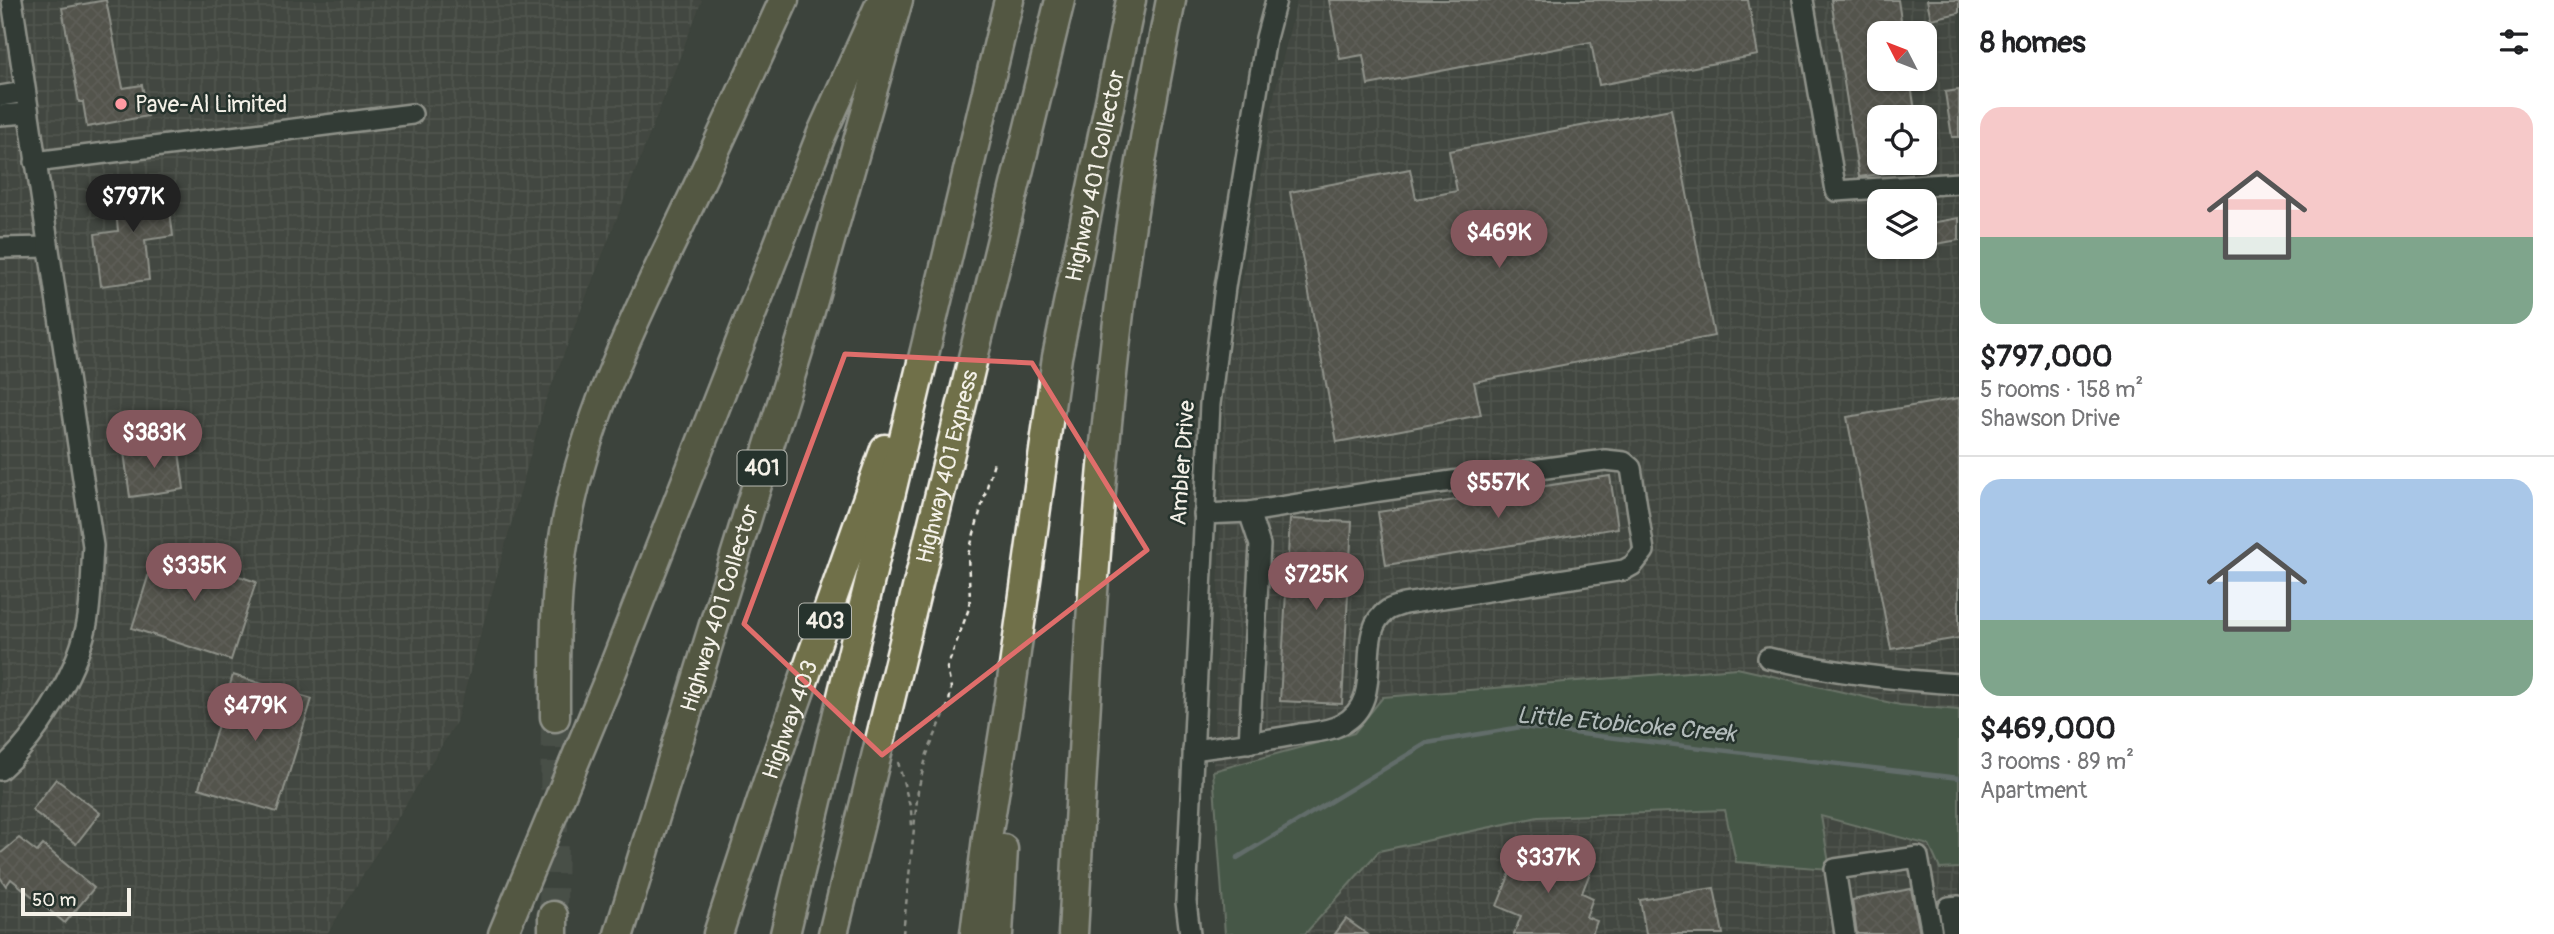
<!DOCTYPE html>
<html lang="en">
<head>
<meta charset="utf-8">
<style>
  body { margin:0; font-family:Pangolin,sans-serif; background:#f2f2f2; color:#202124; height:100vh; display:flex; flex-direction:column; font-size:26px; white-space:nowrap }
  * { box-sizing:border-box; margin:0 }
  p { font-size:23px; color:#757577 }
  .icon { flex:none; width:38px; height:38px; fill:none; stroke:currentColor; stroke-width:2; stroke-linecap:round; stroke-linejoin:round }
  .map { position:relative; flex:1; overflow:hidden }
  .sheet { display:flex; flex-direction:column; background:#fff; width:595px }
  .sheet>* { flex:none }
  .needle { width:46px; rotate:312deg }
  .fabs { position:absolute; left:1867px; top:21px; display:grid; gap:14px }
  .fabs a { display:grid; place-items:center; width:70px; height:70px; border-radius:14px; background:#fff; box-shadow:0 2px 5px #0004; font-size:35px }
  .scale { position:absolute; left:21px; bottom:18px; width:110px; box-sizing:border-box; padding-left:7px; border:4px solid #f4f1e8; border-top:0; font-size:19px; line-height:24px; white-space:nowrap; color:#f4f1e8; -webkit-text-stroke:5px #26332d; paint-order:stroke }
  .price { position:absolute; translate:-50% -60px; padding:0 16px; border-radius:24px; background:#84575d; color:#fff; font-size:23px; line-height:46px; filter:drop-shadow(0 2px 4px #0008) }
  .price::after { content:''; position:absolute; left:50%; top:42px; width:21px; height:16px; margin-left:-10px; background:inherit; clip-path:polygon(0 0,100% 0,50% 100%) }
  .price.active { background:#222; color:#fff }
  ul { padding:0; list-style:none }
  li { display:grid; align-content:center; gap:14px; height:371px; padding:0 21px }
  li+li { border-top:2px solid #e0e0e0 }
  li span { display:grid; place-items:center; height:217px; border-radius:21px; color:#555 }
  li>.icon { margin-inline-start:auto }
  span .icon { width:126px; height:126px; fill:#fffc; stroke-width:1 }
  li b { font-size:30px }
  h2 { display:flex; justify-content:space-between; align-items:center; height:84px; padding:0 21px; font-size:30px }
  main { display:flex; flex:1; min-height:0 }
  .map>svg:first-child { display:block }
  .industrial { fill:url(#industrial-grid); fill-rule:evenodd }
  .grass { fill:#536f56; stroke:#a4b09f; stroke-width:2 }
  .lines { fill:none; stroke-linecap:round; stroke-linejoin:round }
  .stream { stroke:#909fa2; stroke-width:4.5 }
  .building { fill:url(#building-cross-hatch); stroke:#f4f1e8; stroke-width:2 }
  .highway-tunnel { stroke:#585d56; stroke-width:28; stroke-dasharray:28 14; stroke-linecap:butt }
  .minor-casing { stroke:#f4f1e8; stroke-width:24 }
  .highway-casing { stroke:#f4f1e8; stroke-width:33 }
  .path { stroke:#f4f1e8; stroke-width:2.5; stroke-dasharray:5 5; stroke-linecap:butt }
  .minor { stroke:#26332d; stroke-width:19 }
  .highway { stroke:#6f704a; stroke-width:28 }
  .marked { fill:none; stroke:#e06e6b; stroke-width:5; stroke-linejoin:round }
  .poi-dot { fill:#ff9aa2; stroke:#26332d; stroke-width:2.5 }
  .labels { text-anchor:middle; stroke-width:5; stroke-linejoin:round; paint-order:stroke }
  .shield { fill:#26332d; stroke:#b6b8b0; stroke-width:2 }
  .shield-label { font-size:21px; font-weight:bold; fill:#f4f1e8 }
  .poi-label { font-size:23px; fill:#f4f1e8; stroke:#26332d; text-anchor:start }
  .street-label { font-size:23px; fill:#f4f1e8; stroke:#26332d }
  .water-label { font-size:24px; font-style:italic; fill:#b2bbba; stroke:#26332d }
</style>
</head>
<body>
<main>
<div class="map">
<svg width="1959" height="934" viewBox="0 0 1959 934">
  <defs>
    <pattern id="industrial-grid" width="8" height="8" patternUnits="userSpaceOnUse" patternTransform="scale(1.75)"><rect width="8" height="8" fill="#4c4e47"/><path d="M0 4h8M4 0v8" fill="none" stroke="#666862"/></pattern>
    <pattern id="building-cross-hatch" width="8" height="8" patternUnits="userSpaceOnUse" patternTransform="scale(1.75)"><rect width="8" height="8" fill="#706760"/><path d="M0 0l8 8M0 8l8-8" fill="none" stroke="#857d77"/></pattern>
  </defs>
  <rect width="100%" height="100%" fill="#3c433c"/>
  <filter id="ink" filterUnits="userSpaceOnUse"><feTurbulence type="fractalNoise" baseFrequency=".0143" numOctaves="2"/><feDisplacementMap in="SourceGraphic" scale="14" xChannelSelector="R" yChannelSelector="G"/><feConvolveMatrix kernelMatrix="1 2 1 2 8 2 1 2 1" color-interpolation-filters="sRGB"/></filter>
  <g filter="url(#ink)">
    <!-- industrial -->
    <g class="industrial">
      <polygon points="0,0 702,0 545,402 456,722 327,934 0,934"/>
      <path d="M1297,0h662v710l-59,-5 -546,28 -141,38 11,-384 51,-296zM1880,33h45v46h-45zM1880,117h45v46h-45zM1880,201h45v46h-45z"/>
      <polygon points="1726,810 1829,868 1821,816 1929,845 1940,869 1959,868 1959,934 1305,934 1379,851 1538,817"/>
    </g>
    <!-- grass -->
    <polygon class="grass" points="1737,668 1900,705 1959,710 1959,868 1940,869 1929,845 1821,816 1830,869 1736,862 1725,810 1538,817 1379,851 1305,934 1225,934 1213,771 1354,733 1383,697"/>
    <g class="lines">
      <!-- stream -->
      <polyline class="stream" points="1237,858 1427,743 1521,727 1959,778"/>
    </g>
    <!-- building -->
    <g class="building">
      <polygon points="106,0 123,88 142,85 148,116 87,127 83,102 79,102 62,8"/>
      <polygon points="1329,0 1748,0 1758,55 1599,85 1591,42 1368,85 1363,55 1340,59"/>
      <polygon points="1831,0 1898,0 1903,33 1880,33 1880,79 1910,79 1916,117 1880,117 1880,163 1913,163 1914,169 1859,177"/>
      <polygon points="1927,0 1959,0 1959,13 1931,19"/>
      <polygon points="1959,90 1959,137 1952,137 1945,92"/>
      <polygon points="1671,109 1714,336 1474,382 1481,415 1337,442 1290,192 1410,169 1416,199 1457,191 1449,151"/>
      <polygon points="167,185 173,236 145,240 149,280 101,286 95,234 118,231 114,191"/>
      <polygon points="1959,218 1959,240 1925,246 1925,224"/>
      <polygon points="1959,398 1959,638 1891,649 1847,417"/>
      <polygon points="178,444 184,489 130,497 124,452"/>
      <polygon points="1610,476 1618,528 1386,565 1378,512"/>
      <polygon points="1290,519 1352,522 1342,704 1280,701"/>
      <polygon points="157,548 199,561 201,556 230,565 227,572 256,582 231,660 132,628"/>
      <polygon points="233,675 312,699 277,812 199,788"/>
      <polygon points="56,779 100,813 76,844 32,810"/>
      <polygon points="19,838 37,852 43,845 94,888 65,923 11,879 6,886 0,877 0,854"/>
      <polygon points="1530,846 1591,870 1582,893 1593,898 1586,917 1597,921 1592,934 1514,934 1521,916 1497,906 1519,851 1527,854"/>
      <polygon points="1714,888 1723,934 1646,934 1640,900"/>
      <polygon points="1911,889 1920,934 1857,934 1852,900"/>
      <polygon points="1346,919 1367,934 1335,934"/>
    </g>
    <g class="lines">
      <!-- highway-tunnel -->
      <polyline class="highway-tunnel" points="553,916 555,717"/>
      <!-- minor casing -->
      <g class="minor-casing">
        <g id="minor">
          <polyline points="1803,0 1836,191 1959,183"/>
          <polyline points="0,96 25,92"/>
          <polyline points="0,115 28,113"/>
          <polyline points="35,162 412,114"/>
          <polyline points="0,248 48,247"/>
          <path d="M1768,658c63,14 127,22 191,26"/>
          <polyline points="1249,743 1260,545 1249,512"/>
          <path d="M1193,750c36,-5 71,-9 107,-16 14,-2 30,-3 42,-10 47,-25 9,-91 46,-114 5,-3 11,-4 16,-6l220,-34 9,-5 11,-14 -13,-83 -7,-6 -19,-2 -226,31 -130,21 -45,2"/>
          <path d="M0,770c37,-32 75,-94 86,-142 6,-26 5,-55 7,-82l-81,-546"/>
          <polyline points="1190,934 1186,902 1210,404 1225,287 1266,38 1276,0"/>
          <polyline points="1845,934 1835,869 1918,857 1932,934"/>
          <polyline points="1953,934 1949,907 1959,906"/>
        </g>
      </g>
      <!-- highway casing -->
      <g class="highway-casing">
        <g id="highway">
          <path d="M555,717c0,-62 -1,-124 10,-185 18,-105 64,-202 110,-297 37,-78 73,-156 109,-235"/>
          <polyline points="553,916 553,934"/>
          <polyline points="503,934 609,679 822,133 882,0"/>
          <path id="s1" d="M619,934l187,-609 92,-325"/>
          <path id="s2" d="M718,934l49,-150 118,-335"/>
          <polyline points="785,934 1009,0"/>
          <path id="s3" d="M833,934l227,-934"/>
          <path id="s4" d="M975,934l12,-96 24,-150 46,-331 74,-357"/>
          <polyline points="998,934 1003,849"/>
          <path d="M1073,934c12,-218 22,-437 50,-653 12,-94 30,-188 48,-281"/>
        </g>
      </g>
      <!-- path -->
      <g class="path">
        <polyline points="898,762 911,810 912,827"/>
        <polyline points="903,934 918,790 927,754 949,703 951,688 947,668 968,611 970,599 968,555 994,462"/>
      </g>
      <!-- minor -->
      <use href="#minor" class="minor"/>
      <!-- highway -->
      <use href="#highway" class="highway"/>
    </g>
  </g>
  <!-- marked area -->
  <path d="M0 0H1959V934H0ZM845,354l187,9 115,187 -265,205 -138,-131z" fill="#3c433c" fill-opacity=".55" fill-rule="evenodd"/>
  <path class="marked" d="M845,354l187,9 115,187 -265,205 -138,-131z"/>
  <!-- markers -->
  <circle class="poi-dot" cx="121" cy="104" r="7"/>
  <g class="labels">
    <!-- shield labels -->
    <g class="shield">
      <rect x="737.5" y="450.5" width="49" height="35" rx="5"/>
      <rect x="799" y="603.5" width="52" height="35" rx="5"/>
    </g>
    <g class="shield-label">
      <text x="762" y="475">401</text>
      <text x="825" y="628">403</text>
    </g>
    <!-- poi labels -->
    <g class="poi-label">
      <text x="135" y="112">Pave-Al Limited</text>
    </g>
    <!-- street labels -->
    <g class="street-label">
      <text dy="8" stroke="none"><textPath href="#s4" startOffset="768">Highway 401 Collector</textPath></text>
      <text transform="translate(1182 463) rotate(-86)" y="8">Ambler Drive</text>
      <text dy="8" stroke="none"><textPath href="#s3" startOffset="481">Highway 401 Express</textPath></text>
      <text dy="8" stroke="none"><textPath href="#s1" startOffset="341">Highway 401 Collector</textPath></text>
      <text dy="8" stroke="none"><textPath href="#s2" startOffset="226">Highway 403</textPath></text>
    </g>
    <!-- water labels -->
    <g class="water-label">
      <text transform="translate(1626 724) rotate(5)" y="8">Little Etobicoke Creek</text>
    </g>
  </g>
</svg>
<div class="fabs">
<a><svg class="needle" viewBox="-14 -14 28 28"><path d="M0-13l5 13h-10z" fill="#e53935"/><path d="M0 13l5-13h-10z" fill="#757577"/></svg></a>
<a><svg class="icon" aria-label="locate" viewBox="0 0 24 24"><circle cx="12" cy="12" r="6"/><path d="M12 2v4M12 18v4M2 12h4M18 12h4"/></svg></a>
<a><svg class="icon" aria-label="layers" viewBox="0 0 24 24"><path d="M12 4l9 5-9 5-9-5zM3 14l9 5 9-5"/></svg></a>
</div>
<div class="scale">50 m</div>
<b class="price active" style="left:133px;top:234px">$797K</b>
<b class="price" style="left:1499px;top:270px">$469K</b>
<b class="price" style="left:154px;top:470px">$383K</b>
<b class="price" style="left:1498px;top:520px">$557K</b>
<b class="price" style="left:194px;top:603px">$335K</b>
<b class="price" style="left:1316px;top:612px">$725K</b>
<b class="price" style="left:255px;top:743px">$479K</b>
<b class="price" style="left:1548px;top:895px">$337K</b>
</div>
<section class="sheet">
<h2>8 homes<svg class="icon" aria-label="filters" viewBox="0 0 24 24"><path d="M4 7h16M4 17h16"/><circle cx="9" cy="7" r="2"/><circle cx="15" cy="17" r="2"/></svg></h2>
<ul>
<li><span style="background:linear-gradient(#f6c9c9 60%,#7fa58c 0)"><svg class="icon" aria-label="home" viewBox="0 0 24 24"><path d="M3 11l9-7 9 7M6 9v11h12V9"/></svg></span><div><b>$797,000</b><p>5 rooms · 158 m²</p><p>Shawson Drive</p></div></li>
<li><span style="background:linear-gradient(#a9c7e8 65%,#7fa58c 0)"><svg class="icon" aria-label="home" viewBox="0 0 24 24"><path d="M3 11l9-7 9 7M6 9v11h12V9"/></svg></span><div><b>$469,000</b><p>3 rooms · 89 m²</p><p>Apartment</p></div></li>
</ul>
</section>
</main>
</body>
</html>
